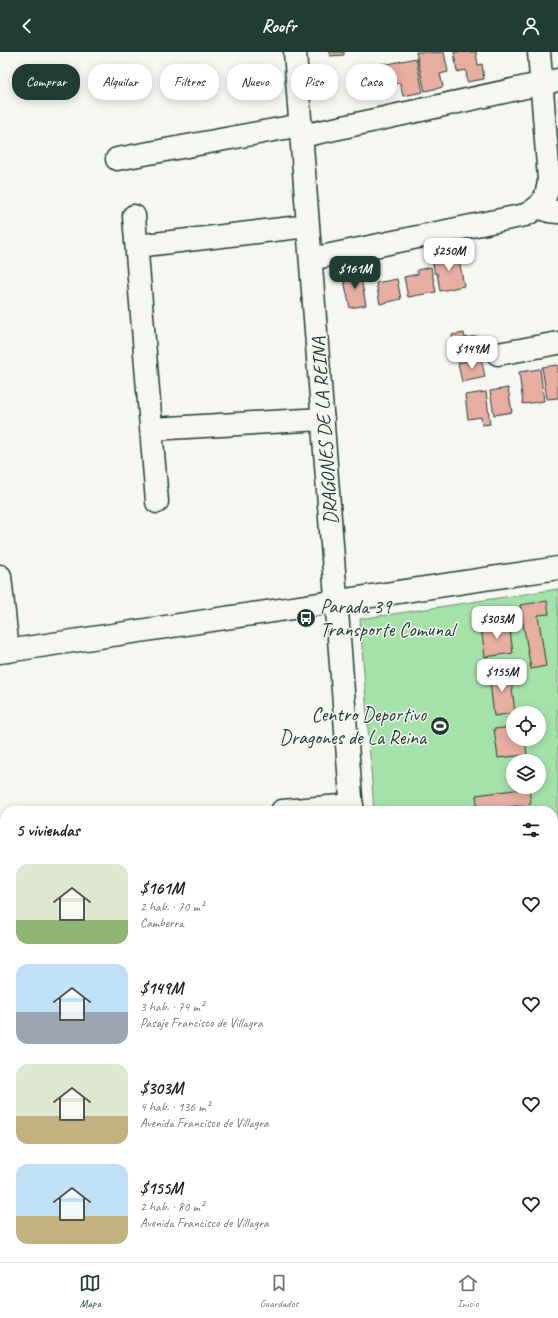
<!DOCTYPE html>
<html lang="es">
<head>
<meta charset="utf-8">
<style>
  body { margin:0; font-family:Caveat,sans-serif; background:#f6f6f6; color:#202124; height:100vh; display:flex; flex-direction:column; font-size:15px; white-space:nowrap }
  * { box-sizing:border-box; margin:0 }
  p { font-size:13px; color:#757577 }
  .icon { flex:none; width:22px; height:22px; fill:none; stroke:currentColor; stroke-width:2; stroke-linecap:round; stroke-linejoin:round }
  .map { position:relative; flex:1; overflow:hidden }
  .sheet { position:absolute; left:0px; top:754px; width:558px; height:456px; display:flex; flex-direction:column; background:#fff; border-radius:16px 16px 0 0; box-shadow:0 2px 10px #0003 }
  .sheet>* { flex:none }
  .hud { position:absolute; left:12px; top:12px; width:534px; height:36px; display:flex; gap:8px }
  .controls { position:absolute; left:506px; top:654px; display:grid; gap:8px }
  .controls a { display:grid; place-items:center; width:40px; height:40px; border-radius:50%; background:#fff; box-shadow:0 2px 10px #0003; font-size:20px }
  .price { position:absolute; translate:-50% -34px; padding:0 9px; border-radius:8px; background:#fff; color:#222; font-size:13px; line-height:26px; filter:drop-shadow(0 1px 2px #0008) }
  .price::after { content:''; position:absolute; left:50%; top:24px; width:12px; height:9px; margin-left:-6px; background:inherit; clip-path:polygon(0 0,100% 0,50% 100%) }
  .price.on { background:#1f3d34; color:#fff }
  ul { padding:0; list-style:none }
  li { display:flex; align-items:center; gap:12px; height:100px; padding:0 16px }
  li span { display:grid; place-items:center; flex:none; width:112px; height:80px; border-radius:12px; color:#555 }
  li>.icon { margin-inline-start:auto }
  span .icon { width:48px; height:48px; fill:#fffc; stroke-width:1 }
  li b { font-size:17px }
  h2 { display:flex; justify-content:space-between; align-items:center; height:48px; padding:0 16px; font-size:17px }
  .chip { padding:0 14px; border-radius:16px; background:#fff; box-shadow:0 2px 10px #0003; font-size:14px; line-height:36px }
  .chip.on { background:#1f3d34; color:#fff }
  header { display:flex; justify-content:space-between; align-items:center; height:52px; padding:0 16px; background:#1f3d34; color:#fff; font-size:18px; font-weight:700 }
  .dock { display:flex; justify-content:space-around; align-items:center; height:56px; border-top:1px solid #e0e0e0; background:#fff; font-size:11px; color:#757577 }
  .dock a { display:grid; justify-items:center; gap:2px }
  .dock .on { color:#1f3d34 }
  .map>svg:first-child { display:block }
  .green { fill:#a4e2aa; stroke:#62906f; fill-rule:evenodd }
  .building { fill:#e8aea2; stroke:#1f3d34 }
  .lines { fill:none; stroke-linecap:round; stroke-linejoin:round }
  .minor-casing { stroke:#1f3d34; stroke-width:25 }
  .tertiary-casing { stroke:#1f3d34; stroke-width:25 }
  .minor { stroke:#f6f6f2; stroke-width:22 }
  .tertiary { stroke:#f6f6f2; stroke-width:22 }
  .labels { text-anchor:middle; stroke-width:3; stroke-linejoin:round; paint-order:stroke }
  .street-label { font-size:20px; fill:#1f3d34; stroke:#f6f6f2 }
  .poi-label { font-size:20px; fill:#1f3d34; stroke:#f6f6f2; text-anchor:start }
</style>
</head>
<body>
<header><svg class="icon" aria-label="back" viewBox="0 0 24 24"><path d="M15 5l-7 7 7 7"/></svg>Roofr<svg class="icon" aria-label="person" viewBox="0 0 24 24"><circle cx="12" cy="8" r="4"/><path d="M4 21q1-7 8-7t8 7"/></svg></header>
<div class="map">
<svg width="558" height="1210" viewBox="0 0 558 1210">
  <rect width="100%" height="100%" fill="#f6f6f2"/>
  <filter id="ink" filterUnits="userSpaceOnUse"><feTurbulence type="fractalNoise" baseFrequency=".025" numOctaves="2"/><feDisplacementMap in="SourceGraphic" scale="8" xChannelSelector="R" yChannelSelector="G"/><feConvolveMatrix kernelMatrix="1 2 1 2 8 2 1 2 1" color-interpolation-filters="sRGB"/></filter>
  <g filter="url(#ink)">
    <!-- green -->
    <path class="green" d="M558,537v295h-5v-73h-179l-14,-192zM513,661h26v26h-26zM513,709h26v26h-26z"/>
    <!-- building -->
    <g class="building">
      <polygon points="329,0 344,0 344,3 330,4"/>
      <polygon points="416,0 432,0 432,1 444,0 448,20 440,22 443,35 425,39"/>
      <polygon points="454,0 476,0 478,13 482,12 484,27 467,30 466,18 457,20"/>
      <polygon points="416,6 423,40 403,44 400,31 392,32 388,12"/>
      <polygon points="386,11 389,27 380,29 382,39 365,43 360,17"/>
      <polygon points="458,202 464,234 440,239 437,221 435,222 432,207"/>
      <polygon points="431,215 436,240 408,245 404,225 418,222 417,218"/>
      <polygon points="360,221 366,253 350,256 343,224"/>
      <polygon points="397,227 401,247 380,252 376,231"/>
      <polygon points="464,281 465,286 477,284 481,303 457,308 452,283"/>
      <polygon points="481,306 485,325 462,330 458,311"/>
      <polygon points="558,313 558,346 547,347 542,315"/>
      <polygon points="540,317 544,349 523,352 519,320"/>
      <polygon points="508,336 512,360 494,363 490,339"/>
      <polygon points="486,340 490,372 482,373 481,365 468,367 465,343"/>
      <polygon points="547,549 549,562 538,563 546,614 531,617 520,553"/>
      <polygon points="509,572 513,601 485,605 481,575"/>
      <polygon points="510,619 515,661 494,664 489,621"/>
      <polygon points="513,675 513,687 525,687 527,703 498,706 494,677"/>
      <polygon points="529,736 531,752 478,759 476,743"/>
      <polygon points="553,778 558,778 558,821 553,822"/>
      <polygon points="0,968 1,968 3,996 0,996"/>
      <polygon points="0,1008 4,1008 5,1037 0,1037"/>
      <polygon points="553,1033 556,1033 558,1056 558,1062 553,1062"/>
      <rect x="0" y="1049" width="5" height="28"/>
      <polygon points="553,1085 558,1085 558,1109 553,1110"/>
      <rect x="0" y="1088" width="5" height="29"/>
      <polygon points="558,1119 558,1142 553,1143 553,1120"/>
      <polygon points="553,1150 558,1150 558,1170 553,1171"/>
      <polygon points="553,1186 558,1186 558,1206 552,1206"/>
      <polygon points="466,1205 486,1205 487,1210 467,1210"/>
    </g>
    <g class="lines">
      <!-- minor casing -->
      <g class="minor-casing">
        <g id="minor">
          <polyline points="295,0 352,759"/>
          <polyline points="302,84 558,28"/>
          <polyline points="117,107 301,73"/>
          <polyline points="538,155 549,159 558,160"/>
          <polyline points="134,164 157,450"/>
          <polyline points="137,194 308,174"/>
          <path d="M311,207l214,-44c16,-7 23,-18 24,-36l-10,-127"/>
          <polyline points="498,302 558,291"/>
          <polyline points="152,377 323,367"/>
          <polyline points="0,524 8,599"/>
          <polyline points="282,759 352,753"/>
          <polyline points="553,904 558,903"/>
          <polyline points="553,1015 558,1015"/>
          <polyline points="384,1205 385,1210"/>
          <polyline points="50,1210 50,1205"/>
        </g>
      </g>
      <!-- tertiary casing -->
      <g class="tertiary-casing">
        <polyline id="tertiary" points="0,600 558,516"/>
      </g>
      <!-- minor -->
      <use href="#minor" class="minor"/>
      <!-- tertiary -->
      <use href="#tertiary" class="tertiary"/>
    </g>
  </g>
  <!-- icons -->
  <defs>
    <g id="bus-disc" transform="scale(1)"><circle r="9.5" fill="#1f3d34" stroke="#f6f6f2"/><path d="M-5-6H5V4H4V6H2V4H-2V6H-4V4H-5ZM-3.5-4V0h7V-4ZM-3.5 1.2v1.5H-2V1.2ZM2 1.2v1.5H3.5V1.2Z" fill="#fff"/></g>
    <g id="stadium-disc" transform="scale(1)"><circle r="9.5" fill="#1f3d34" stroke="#f6f6f2"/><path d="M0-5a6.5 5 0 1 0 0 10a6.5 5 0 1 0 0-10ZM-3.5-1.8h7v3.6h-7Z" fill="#fff"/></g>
  </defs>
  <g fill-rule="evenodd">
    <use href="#bus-disc" x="306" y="566"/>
    <use href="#stadium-disc" x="440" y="674"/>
  </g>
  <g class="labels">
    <!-- street labels -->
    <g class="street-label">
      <text transform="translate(324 379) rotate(-94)" y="7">DRAGONES DE LA REINA</text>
    </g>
    <!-- poi labels -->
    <g class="poi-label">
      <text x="320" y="561">Parada 39<tspan x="320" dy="23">Transporte Comunal</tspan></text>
      <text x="426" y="669" text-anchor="end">Centro Deportivo<tspan x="426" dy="23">Dragones de La Reina</tspan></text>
    </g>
  </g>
</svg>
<div class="controls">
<a><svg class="icon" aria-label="locate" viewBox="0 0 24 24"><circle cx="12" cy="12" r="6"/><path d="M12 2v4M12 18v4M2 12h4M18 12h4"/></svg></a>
<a><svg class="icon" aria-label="layers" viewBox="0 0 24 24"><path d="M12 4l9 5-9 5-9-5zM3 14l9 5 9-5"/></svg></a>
</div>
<b class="price" style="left:449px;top:220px">$250M</b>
<b class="price on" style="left:355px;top:238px">$161M</b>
<b class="price" style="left:472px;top:318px">$149M</b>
<b class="price" style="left:497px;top:588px">$303M</b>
<b class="price" style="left:502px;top:641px">$155M</b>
<div class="hud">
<a class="chip on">Comprar</a>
<a class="chip">Alquilar</a>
<a class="chip">Filtros</a>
<a class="chip">Nuevo</a>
<a class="chip">Piso</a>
<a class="chip">Casa</a>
</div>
<section class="sheet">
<h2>5 viviendas<svg class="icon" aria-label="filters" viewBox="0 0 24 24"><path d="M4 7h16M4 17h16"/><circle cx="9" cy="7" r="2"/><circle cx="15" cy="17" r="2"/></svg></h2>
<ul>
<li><span style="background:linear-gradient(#dfe7d0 70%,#8fb573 0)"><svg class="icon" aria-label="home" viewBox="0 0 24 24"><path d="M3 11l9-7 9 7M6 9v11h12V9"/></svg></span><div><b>$161M</b><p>2 hab. · 70 m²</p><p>Camberra</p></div><svg class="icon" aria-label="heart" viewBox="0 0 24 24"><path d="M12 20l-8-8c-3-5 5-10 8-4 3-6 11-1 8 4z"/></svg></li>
<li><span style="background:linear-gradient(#bfe0f5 60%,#9aa5b1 0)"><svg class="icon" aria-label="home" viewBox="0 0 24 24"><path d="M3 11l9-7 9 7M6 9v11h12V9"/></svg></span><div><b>$149M</b><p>3 hab. · 74 m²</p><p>Pasaje Francisco de Villagra</p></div><svg class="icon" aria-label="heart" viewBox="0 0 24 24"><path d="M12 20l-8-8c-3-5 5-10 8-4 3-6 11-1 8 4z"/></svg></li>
<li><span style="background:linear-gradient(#dfe7d0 65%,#c2b280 0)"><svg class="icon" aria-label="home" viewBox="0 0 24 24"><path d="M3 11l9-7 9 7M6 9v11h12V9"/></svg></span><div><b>$303M</b><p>4 hab. · 136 m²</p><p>Avenida Francisco de Villagra</p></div><svg class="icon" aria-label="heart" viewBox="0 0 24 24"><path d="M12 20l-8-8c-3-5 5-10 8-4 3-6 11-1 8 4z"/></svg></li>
<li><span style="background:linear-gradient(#bfe0f5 65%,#c2b280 0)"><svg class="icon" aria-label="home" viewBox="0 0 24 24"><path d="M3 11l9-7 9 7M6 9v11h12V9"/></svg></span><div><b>$155M</b><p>2 hab. · 80 m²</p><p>Avenida Francisco de Villagra</p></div><svg class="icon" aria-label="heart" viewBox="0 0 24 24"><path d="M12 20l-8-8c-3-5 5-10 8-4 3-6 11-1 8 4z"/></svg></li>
</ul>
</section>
</div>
<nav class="dock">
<a class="on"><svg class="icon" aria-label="map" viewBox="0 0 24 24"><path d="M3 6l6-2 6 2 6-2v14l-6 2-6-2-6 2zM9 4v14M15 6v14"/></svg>Mapa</a>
<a><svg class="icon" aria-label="saved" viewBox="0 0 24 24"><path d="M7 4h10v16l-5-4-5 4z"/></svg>Guardados</a>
<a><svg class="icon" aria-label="home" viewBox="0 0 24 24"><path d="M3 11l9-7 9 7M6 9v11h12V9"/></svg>Inicio</a>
</nav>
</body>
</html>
